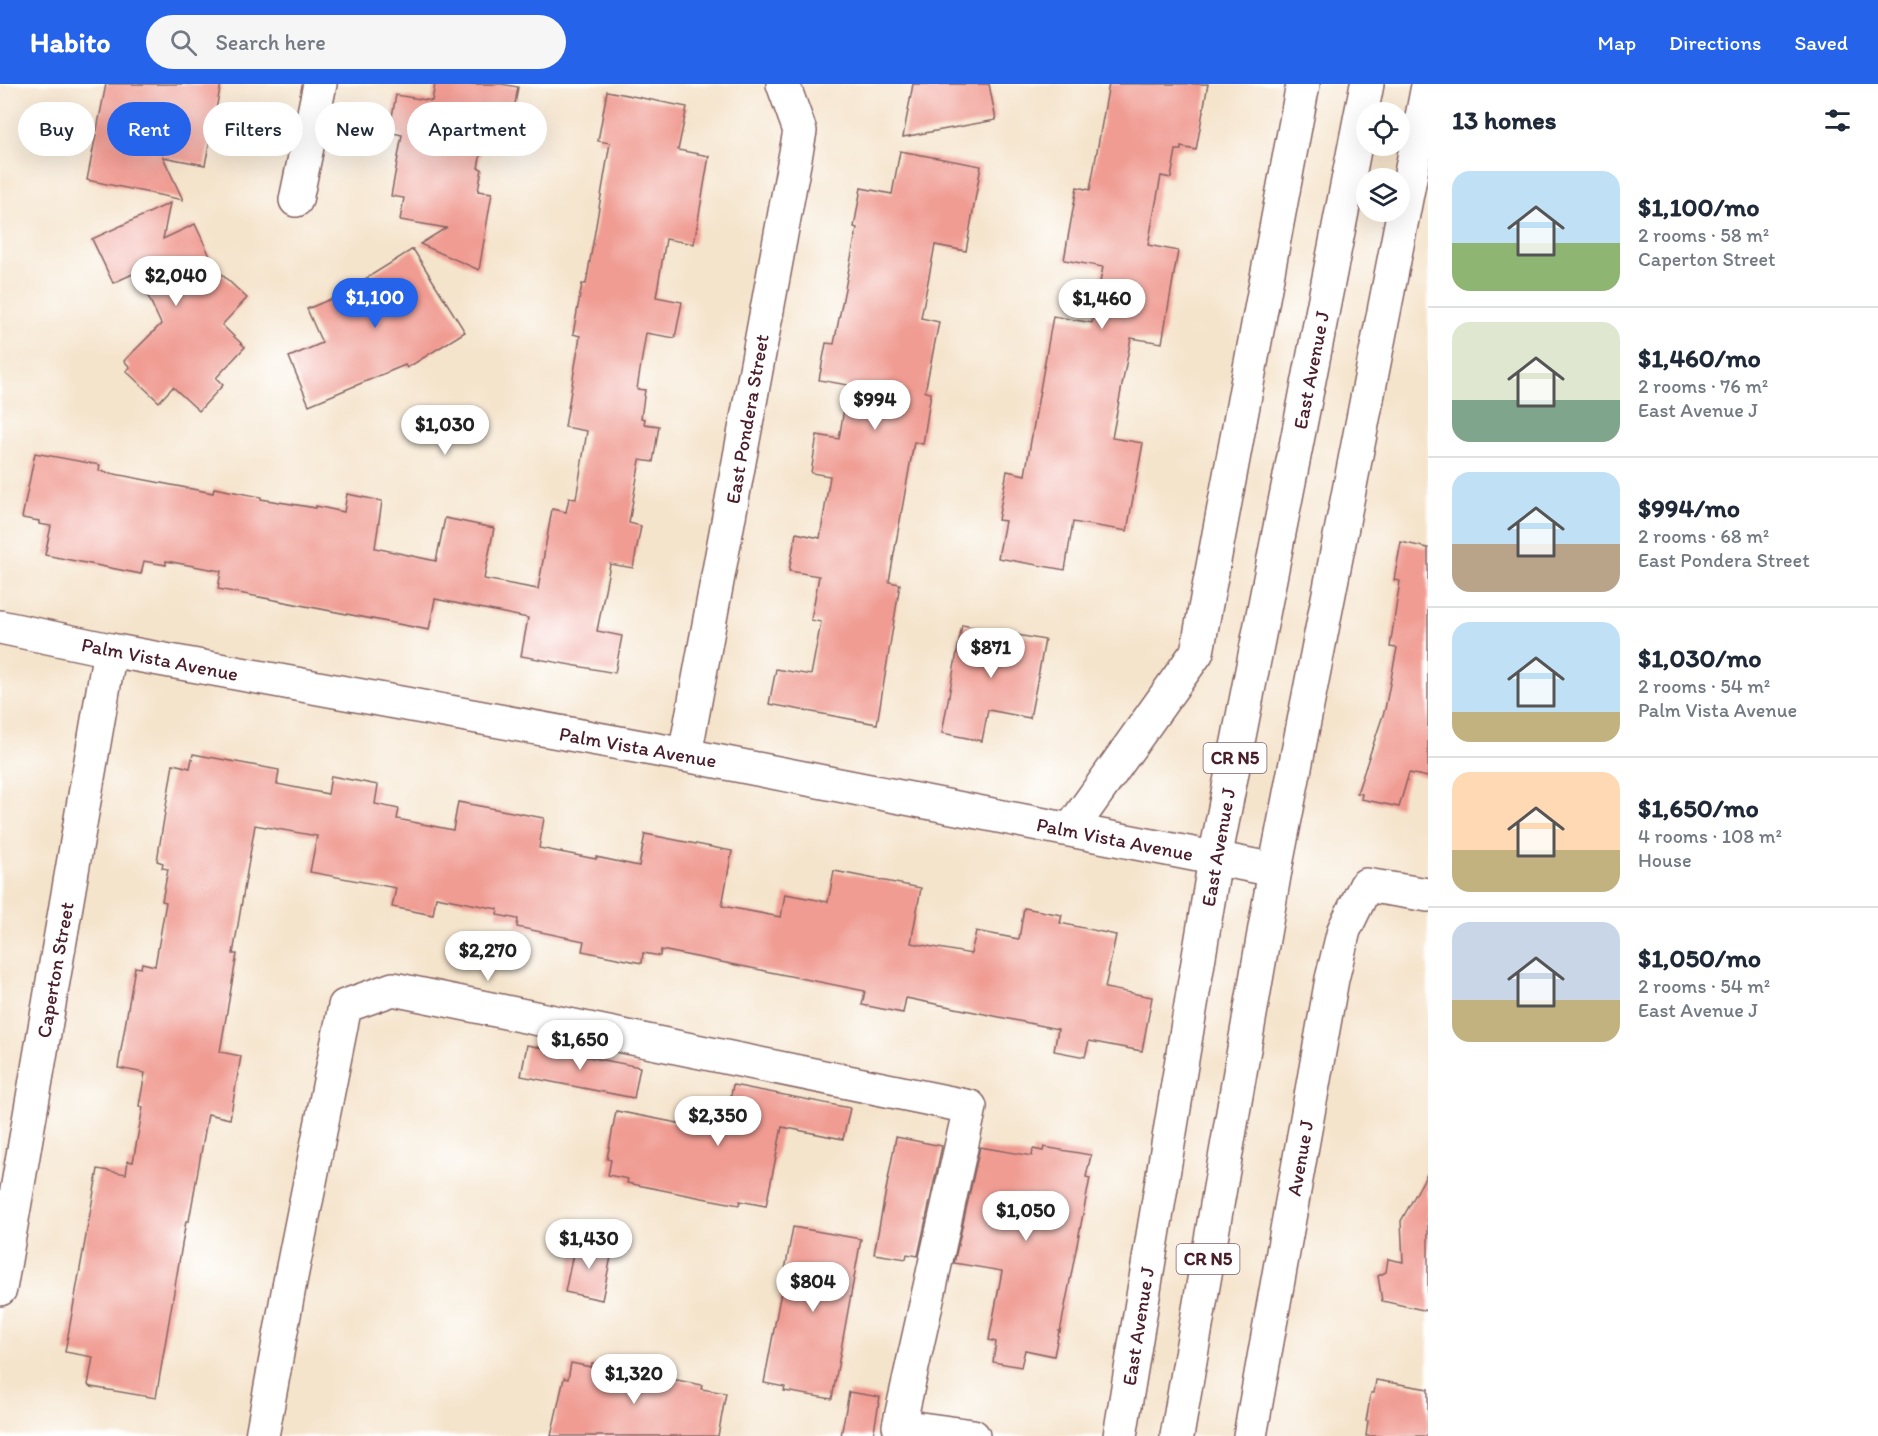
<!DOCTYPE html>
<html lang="en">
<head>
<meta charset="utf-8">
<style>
  body { margin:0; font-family:Itim,sans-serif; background:#f6f6f7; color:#1f2937; height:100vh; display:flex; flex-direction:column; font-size:22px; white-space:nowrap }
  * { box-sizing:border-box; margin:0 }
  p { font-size:20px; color:#747a83 }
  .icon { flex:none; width:33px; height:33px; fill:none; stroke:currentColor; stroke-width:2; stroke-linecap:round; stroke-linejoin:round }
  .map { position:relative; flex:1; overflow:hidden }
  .drawer { display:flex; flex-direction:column; background:#fff; width:450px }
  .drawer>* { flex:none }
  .hud { position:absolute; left:18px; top:18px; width:570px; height:54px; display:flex; gap:12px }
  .fabs { position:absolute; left:1356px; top:18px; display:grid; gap:12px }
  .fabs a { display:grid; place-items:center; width:54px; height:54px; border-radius:50%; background:#fff; box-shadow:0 6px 24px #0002; font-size:30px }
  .price { position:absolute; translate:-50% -51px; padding:0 14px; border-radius:21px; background:#fff; color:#222; font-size:20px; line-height:39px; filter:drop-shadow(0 2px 3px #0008) }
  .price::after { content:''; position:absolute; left:50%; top:36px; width:18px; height:14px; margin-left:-9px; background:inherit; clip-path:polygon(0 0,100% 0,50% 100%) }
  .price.current { background:#2563eb; color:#fff }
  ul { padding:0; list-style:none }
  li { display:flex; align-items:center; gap:18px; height:150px; padding:0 24px }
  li+li { border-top:2px solid #e0e1e3 }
  li span { display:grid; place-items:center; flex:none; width:168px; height:120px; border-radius:18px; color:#555 }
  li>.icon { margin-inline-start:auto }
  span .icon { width:72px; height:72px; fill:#fffc; stroke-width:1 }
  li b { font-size:26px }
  h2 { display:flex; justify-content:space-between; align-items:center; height:72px; padding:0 24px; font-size:26px }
  .pill { padding:0 21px; border-radius:27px; background:#fff; box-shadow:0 6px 24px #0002; font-size:21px; line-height:54px }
  .pill.current { background:#2563eb; color:#fff }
  header { display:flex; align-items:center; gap:36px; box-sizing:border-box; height:84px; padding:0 30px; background:#2563eb; color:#fff }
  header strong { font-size:28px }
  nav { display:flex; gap:33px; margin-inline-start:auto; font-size:21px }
  .search { width:420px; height:54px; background:#f6f6f7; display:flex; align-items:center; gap:15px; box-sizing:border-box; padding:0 21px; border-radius:33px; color:#747a83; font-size:22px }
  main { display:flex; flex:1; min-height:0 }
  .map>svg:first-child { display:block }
  .building { fill:#f09c93 }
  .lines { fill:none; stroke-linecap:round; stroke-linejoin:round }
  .minor-casing { stroke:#866463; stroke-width:36 }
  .major-casing { stroke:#866463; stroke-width:36 }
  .minor { stroke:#fff; stroke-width:33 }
  .major { stroke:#fff; stroke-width:33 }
  .labels { text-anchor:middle; stroke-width:5; stroke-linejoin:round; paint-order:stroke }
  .shield { fill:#fff; stroke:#80626b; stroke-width:1.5 }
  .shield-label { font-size:18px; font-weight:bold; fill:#4a1f2b }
  .street-label { font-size:20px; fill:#4a1f2b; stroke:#fff }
</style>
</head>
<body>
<header>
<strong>Habito</strong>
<div class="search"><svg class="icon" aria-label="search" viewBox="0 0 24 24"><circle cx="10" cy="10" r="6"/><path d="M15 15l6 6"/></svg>Search here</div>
<nav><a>Map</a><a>Directions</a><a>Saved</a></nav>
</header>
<main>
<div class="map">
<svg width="1428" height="1352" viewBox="0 0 1428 1352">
  <rect width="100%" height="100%" fill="#fff"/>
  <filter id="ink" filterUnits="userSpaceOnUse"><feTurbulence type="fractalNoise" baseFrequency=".0167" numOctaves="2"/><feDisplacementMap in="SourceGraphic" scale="12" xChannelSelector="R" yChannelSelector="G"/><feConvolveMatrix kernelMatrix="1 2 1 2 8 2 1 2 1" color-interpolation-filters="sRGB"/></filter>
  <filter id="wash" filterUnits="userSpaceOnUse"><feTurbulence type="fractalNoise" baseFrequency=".008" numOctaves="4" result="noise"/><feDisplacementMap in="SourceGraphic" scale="24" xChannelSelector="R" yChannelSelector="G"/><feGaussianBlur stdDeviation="1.35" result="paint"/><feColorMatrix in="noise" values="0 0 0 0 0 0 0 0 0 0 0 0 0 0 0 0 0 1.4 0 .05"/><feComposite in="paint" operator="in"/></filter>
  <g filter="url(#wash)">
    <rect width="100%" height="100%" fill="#f5e4cc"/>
    <g id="blocks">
      <!-- building -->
      <g class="building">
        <polygon points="106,0 221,0 205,81 163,73 183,116 87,96"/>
        <polygon points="435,0 501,0 518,3 512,37 488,32 478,84 482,85 478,107 492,109 479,186 420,160 446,144 400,136 404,114 391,112 402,51 389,48 396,11 432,17"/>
        <polygon points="913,0 989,0 996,36 903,53"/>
        <polygon points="1109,0 1208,0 1196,66 1181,63 1181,66 1176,66 1171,94 1161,92 1148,161 1178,167 1162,259 1131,254 1112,354 1143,359 1127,447 1073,438 1065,486 998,474 1005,437 998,436 1007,387 1025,391 1053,232 1092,239 1103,183 1064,176 1077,103 1090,106"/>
        <polygon points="607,7 687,23 678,66 709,72 694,160 666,155 656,213 682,218 675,254 646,249 637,305 645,306 641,334 645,335 644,340 659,342 653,378 640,376 629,439 641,442 633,484 610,480 597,547 622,552 615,589 521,572 528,534 435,515 429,546 218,505 221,487 166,477 166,481 144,477 141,490 45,471 51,442 39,440 39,437 22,434 35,369 100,381 99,387 213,409 214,404 261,413 261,415 316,424 316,422 344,428 347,410 382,417 375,464 436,477 445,434 494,444 484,495 538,505 552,425 566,428 569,414 576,415 587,347 565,343 580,252 573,250 582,200 586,200 610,59 598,57"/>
        <polygon points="900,67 981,82 966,167 935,161 921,234 939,238 925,308 931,309 923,360 914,358 889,498 900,500 877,640 769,620 776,585 811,591 821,538 811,536 819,492 789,487 796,449 820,454 830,392 811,389 817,351 839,355 848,301 819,296 826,259 834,260 857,144 854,143 861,104 892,110"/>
        <polygon points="170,119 163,155 195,140 216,185 247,214 222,241 245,263 216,294 223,301 199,327 173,303 159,318 126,287 130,283 124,277 161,240 137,188 113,199 92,155"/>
        <polygon points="413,165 465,248 407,284 405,281 309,321 289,273 322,259 307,225 338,212"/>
        <polygon points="1401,458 1428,464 1428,693 1409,689 1399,723 1361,715 1362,710 1357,709 1385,625 1397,564 1390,563 1400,497 1394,496"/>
        <polygon points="962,541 1045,556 1030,634 988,626 982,657 942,649"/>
        <polygon points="193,670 279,686 277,700 328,710 331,692 378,701 375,720 399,725 397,735 453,746 458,718 544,734 539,764 596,775 596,773 639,782 645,750 732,767 722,822 781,833 785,810 828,818 834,787 921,804 911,859 971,870 976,847 1019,855 1024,824 1062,831 1060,839 1116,851 1105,904 1152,913 1142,967 1089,957 1085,973 1054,967 1058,945 906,914 903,929 862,921 865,907 661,866 660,872 643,869 642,879 582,867 584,857 517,843 518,835 497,831 498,825 436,813 433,831 392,823 396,804 310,788 317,752 255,741 233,870 237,870 220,968 241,972 230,1035 208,1030 189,1137 186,1137 156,1314 91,1303 88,1301 93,1273 65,1268 98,1085 126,1090 128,1077 133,1078 143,1023 139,1022 145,989 118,984 135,883 141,884 142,879 155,882 166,818 162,817 168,785 162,784 163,779 157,777 173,680 190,684"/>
        <polygon points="527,961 640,983 634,1014 521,992"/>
        <polygon points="733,1001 850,1024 843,1055 782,1043 766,1122 740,1117 739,1121 702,1114 627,1099 628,1095 608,1091 611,1076 607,1075 616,1027 724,1048"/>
        <polygon points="896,1053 942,1062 918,1172 907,1170 906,1175 874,1170"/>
        <polygon points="980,1063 1032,1072 1033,1065 1043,1067 1044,1063 1091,1071 1086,1093 1090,1094 1060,1248 1059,1247 1054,1272 1025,1266 1021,1283 993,1278 996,1258 989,1256 1002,1187 954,1179"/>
        <polygon points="1428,1088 1428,1227 1382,1217 1378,1192 1386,1188 1388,1175 1403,1178 1401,1137"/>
        <polygon points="793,1143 861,1155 832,1315 784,1307 785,1303 764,1299"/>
        <polygon points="576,1155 613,1163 602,1216 565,1208"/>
        <polygon points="571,1279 591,1283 592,1279 702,1301 701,1305 726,1309 718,1352 551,1352 564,1294 568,1295"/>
        <polygon points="1376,1296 1428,1305 1428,1352 1366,1352 1368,1337 1366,1337 1371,1309 1374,1309"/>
        <polygon points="849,1308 880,1313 873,1352 841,1352"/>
      </g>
    </g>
  </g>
  <g filter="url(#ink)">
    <use href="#blocks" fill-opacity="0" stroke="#866463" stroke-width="1.5"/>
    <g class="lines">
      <!-- minor casing -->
      <g class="minor-casing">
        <g id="minor">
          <polyline points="296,116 320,0"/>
          <polyline points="0,543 110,566 685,671 1275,786"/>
          <polyline points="685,671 800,47 783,0"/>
          <polyline points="1071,745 1197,568 1303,0"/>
          <polyline points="0,1205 110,566"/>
          <polyline points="262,1352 289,1203 345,922 393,905 970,1023 899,1342 973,1352"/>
          <polyline points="1250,1352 1332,895 1344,846 1366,801 1428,811"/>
        </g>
      </g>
      <!-- major casing -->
      <g class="major-casing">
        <g id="major">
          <polyline points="1120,1352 1215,775 1367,0"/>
          <polyline points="1177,1352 1275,786 1428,2"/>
        </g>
      </g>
      <!-- minor -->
      <use href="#minor" class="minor"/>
      <!-- major -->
      <use href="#major" class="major"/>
    </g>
  </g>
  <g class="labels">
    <!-- shield labels -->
    <g class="shield">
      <rect x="1203.5" y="659" width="63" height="30" rx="4.5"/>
      <rect x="1176.5" y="1160" width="63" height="30" rx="4.5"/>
    </g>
    <g class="shield-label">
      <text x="1235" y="680">CR N5</text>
      <text x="1208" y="1181">CR N5</text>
    </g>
    <!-- street labels -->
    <g class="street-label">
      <text transform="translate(1311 286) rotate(-79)" y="7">East Avenue J</text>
      <text transform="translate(747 335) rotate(-80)" y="7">East Pondera Street</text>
      <text transform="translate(160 575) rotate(11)" y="7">Palm Vista Avenue</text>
      <text transform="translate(638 663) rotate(10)" y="7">Palm Vista Avenue</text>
      <text transform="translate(1115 755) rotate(11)" y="7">Palm Vista Avenue</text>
      <text transform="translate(1218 763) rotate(-80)" y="7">East Avenue J</text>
      <text transform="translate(55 886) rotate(-80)" y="7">Caperton Street</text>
      <text transform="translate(1300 1074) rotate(-80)" y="7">Avenue J</text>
      <text transform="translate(1138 1242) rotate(-81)" y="7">East Avenue J</text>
    </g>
  </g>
</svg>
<div class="fabs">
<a><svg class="icon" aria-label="locate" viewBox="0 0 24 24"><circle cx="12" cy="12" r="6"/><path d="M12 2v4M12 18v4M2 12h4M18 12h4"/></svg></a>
<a><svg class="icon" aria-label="layers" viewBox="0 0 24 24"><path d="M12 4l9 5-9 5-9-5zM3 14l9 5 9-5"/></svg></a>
</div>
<b class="price" style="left:176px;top:223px">$2,040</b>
<b class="price current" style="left:375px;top:245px">$1,100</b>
<b class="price" style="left:1102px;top:246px">$1,460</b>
<b class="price" style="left:875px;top:347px">$994</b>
<b class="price" style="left:445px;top:372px">$1,030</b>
<b class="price" style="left:991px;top:595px">$871</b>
<b class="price" style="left:488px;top:898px">$2,270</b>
<b class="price" style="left:580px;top:987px">$1,650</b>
<b class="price" style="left:718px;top:1063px">$2,350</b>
<b class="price" style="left:1026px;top:1158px">$1,050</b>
<b class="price" style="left:589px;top:1186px">$1,430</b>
<b class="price" style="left:813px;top:1229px">$804</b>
<b class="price" style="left:634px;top:1321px">$1,320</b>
<div class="hud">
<a class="pill">Buy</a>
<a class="pill current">Rent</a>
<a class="pill">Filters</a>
<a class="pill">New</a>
<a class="pill">Apartment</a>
</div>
</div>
<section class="drawer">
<h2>13 homes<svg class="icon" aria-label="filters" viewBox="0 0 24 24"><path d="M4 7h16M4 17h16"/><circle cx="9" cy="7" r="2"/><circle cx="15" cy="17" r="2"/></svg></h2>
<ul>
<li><span style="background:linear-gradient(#bfe0f5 60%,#8fb573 0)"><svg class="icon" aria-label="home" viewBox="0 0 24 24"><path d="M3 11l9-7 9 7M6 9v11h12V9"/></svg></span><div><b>$1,100/mo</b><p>2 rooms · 58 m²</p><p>Caperton Street</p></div></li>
<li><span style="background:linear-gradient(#dfe7d0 65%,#7fa58c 0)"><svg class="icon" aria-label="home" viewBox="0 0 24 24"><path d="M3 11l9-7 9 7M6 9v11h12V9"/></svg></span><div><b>$1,460/mo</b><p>2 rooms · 76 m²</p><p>East Avenue J</p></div></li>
<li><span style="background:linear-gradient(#bfe0f5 60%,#b9a48a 0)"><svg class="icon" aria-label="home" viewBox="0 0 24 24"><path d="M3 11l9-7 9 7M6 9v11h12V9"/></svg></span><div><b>$994/mo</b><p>2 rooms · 68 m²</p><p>East Pondera Street</p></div></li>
<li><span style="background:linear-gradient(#bfe0f5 75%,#c2b280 0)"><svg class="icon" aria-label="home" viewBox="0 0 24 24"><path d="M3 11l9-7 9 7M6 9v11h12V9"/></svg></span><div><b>$1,030/mo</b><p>2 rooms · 54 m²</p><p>Palm Vista Avenue</p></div></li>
<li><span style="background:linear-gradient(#ffd9b3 65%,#c2b280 0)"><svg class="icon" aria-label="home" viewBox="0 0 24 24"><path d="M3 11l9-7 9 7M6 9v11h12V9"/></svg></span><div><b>$1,650/mo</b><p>4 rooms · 108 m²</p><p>House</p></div></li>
<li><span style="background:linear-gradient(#c9d6e8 65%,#c2b280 0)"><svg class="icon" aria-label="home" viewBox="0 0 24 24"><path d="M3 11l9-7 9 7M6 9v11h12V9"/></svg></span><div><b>$1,050/mo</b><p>2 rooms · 54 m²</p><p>East Avenue J</p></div></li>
</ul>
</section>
</main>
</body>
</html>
